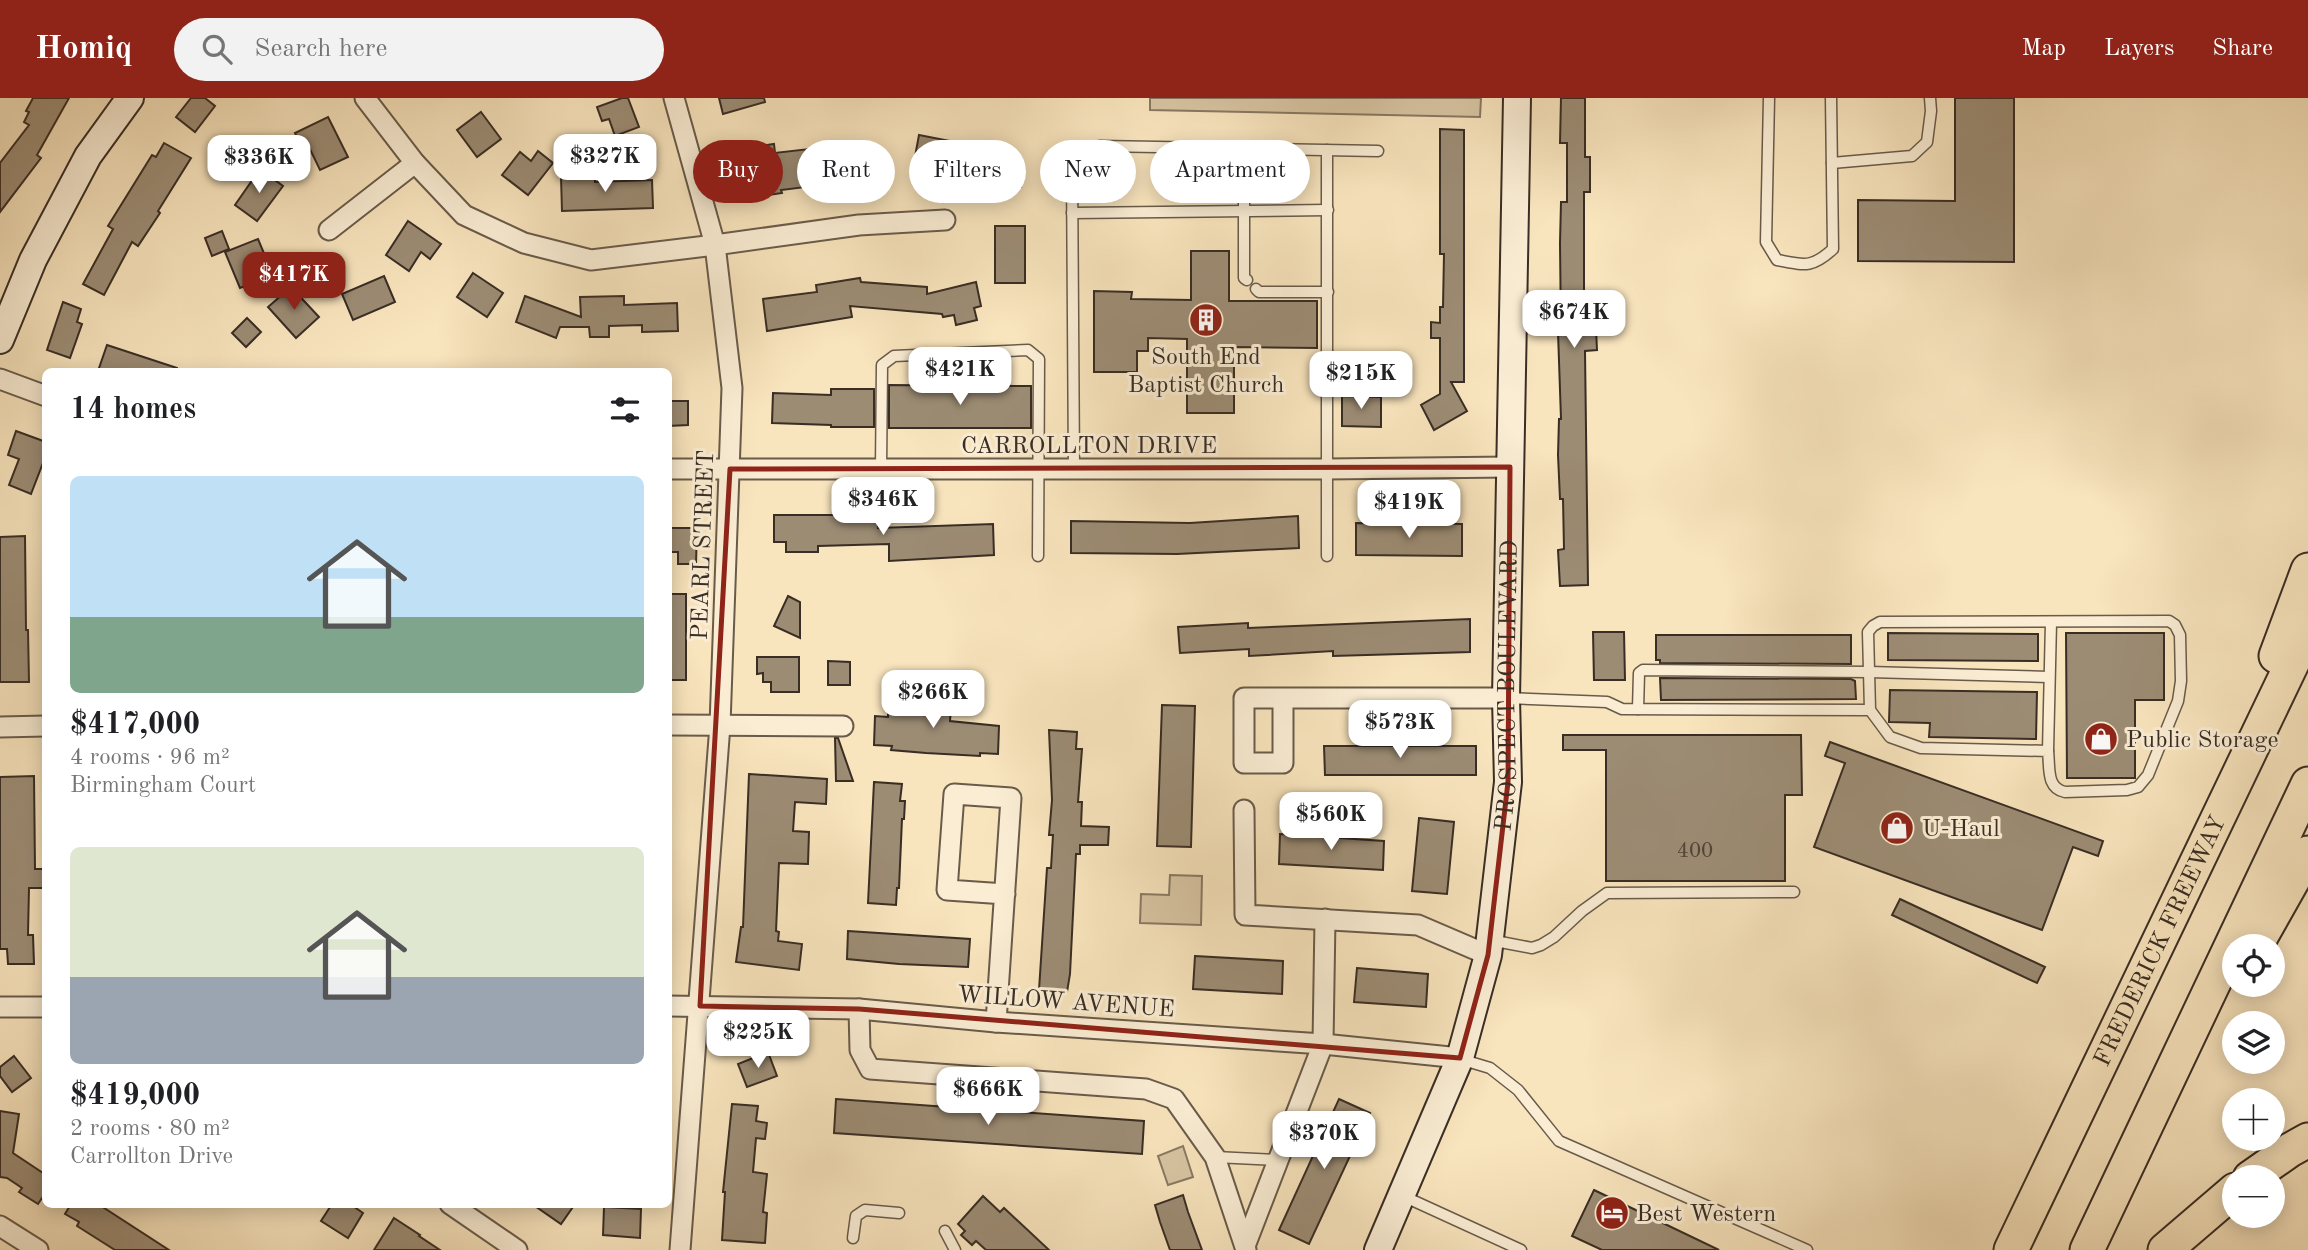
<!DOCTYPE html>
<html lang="en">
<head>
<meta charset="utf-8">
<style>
  body { margin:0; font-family:"Old Standard TT",serif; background:#f2f2f2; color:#202124; height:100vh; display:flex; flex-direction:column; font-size:26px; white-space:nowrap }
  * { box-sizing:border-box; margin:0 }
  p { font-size:23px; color:#757577 }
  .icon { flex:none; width:38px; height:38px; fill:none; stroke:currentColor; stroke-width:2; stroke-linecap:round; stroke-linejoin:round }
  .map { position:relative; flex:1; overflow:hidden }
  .drawer { position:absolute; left:42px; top:270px; width:630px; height:840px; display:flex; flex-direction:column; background:#fff; border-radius:10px; box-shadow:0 4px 18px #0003 }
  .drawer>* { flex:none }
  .hud { position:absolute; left:693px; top:42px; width:665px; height:63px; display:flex; gap:14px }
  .tools { position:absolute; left:2222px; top:836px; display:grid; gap:14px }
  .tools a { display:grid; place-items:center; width:63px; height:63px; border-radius:50%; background:#fff; box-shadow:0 4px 18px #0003; font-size:35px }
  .price { position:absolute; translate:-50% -60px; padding:0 16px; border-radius:14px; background:#fff; color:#222; font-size:23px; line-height:46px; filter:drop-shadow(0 2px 4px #0008) }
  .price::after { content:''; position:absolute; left:50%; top:42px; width:21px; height:16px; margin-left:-10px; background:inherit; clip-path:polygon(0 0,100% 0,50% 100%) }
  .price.active { background:#8f2418; color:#fff }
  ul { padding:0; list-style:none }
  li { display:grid; align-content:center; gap:14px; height:371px; padding:0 28px }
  li span { display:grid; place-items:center; height:217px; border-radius:10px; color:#555 }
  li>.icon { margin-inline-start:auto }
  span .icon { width:126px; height:126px; fill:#fffc; stroke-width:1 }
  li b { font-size:30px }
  h2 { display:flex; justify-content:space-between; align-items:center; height:84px; padding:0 28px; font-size:30px }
  .chip { padding:0 24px; border-radius:32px; background:#fff; box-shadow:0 4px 18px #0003; font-size:24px; line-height:63px }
  .chip.active { background:#8f2418; color:#fff }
  header { display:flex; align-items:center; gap:42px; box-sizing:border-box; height:98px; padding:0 35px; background:#8f2418; color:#fff }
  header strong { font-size:33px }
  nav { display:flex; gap:38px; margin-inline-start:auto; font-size:24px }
  .search { width:490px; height:63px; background:#f2f2f2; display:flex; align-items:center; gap:18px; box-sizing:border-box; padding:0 24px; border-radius:38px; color:#757577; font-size:26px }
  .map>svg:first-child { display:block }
  .green { fill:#d8c5a3; stroke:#887964; stroke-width:2 }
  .building { fill:#9c8c74; stroke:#392d24; stroke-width:2 }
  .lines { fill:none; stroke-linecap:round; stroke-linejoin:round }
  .lane-casing { stroke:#695b4a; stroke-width:13 }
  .street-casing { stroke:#695b4a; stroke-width:23 }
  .secondary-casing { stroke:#392d24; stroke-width:30 }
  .highway-casing { stroke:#392d24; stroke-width:37 }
  .lane { stroke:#faedd4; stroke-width:10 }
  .street { stroke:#faedd4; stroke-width:19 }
  .secondary { stroke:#faedd4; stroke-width:26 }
  .highway { stroke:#f8e4bd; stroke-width:33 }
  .marked { fill:none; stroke:#8f2418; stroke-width:5; stroke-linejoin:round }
  .labels { text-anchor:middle; stroke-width:6; stroke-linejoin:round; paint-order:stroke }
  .number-label { font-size:21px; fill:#524538 }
  .poi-label { font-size:24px; fill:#392d24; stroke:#faedd4; text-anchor:start }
  .street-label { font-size:24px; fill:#392d24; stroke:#faedd4 }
</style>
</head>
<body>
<header>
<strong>Homiq</strong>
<div class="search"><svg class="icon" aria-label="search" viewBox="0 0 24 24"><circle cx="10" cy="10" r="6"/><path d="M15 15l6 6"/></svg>Search here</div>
<nav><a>Map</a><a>Layers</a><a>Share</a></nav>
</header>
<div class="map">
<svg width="2308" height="1152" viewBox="0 0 2308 1152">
  <rect width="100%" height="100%" fill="#f8e4bd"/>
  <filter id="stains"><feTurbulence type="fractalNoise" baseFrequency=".00286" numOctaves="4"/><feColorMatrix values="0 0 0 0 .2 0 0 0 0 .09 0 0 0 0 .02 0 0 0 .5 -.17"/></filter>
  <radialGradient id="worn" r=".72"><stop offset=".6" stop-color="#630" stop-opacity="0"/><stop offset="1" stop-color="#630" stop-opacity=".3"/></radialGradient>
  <!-- green -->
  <g class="green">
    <polygon points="1150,0 1481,0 1480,19 1150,12"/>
    <polygon points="1170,777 1202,778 1201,827 1140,825 1141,796 1169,797"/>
    <polygon points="1183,1048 1193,1079 1168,1087 1158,1058"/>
  </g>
  <!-- building -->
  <g class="building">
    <polygon points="33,0 69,0 37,57 41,60 0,114 0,65 29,27 24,24 29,14 26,13"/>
    <polygon points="191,0 205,0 215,8 195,34 176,19"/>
    <polygon points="622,0 628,0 639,29 615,38 609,21 602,23 597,9"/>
    <polygon points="719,0 764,0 765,4 723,16"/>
    <polygon points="1561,0 1585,0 1585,59 1590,59 1590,94 1584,94 1584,197 1585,209 1595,209 1597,252 1585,253 1588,487 1560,488 1558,452 1564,451 1563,401 1560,401 1558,357 1559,321 1561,321 1558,234 1561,234 1560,145 1561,104 1567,104 1567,45 1560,45"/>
    <polygon points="1955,0 2014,0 2014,164 1858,163 1858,102 1955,103"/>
    <polygon points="481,14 501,41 477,59 457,32"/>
    <polygon points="328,19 348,59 320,72 308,47 302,50 295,35"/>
    <polygon points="1440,31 1464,32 1464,284 1451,284 1467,313 1434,332 1421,307 1440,296 1440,240 1431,240 1431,224 1440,225 1440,209 1443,209 1444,156 1440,156"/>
    <polygon points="919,37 950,43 945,70 914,64"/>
    <polygon points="164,45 191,60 158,113 160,115 138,148 132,144 104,197 83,186 113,131 108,128 152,57 156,59"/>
    <polygon points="774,46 775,55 809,51 810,59 826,57 830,86 781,92 782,95 749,100 741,51"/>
    <polygon points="538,53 553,65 528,97 502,77 520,54 531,63"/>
    <polygon points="1010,59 1021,89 997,98 986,68"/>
    <polygon points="887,60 889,89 856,90 854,62"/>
    <polygon points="260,71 283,88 257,123 235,107"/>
    <polygon points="595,78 595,84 652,82 653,110 562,113 561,79"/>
    <polygon points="408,123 441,146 430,161 421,154 409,173 386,157"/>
    <rect x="995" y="128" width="30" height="57"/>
    <polygon points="222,133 229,151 212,158 205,140"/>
    <polygon points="258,141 273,177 240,190 225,154"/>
    <polygon points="1191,153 1229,153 1229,203 1317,203 1317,250 1234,249 1234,315 1187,315 1187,241 1148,240 1148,253 1137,253 1137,274 1094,274 1094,193 1132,194 1131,201 1191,202"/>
    <polygon points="473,175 503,195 487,219 457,199"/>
    <polygon points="384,178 395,204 353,222 342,196"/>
    <polygon points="860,180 861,184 927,189 927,196 976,184 981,208 974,210 977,222 956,227 954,217 943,219 942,216 850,208 852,219 767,233 763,201 817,194 816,187"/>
    <polygon points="291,189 319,219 296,240 268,209"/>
    <polygon points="525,198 581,219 580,199 624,198 624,207 677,205 678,233 642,234 642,227 609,228 609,239 590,239 589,229 560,229 556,240 516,224"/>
    <polygon points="63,204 81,211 77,224 82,226 70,260 47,252"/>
    <polygon points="247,220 261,234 246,249 232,235"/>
    <polygon points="107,247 177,270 177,273 98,273"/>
    <polygon points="889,287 1031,288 1031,330 889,330"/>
    <polygon points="831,291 874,291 874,329 831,329 831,327 772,325 773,295 831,297"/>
    <polygon points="1342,298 1381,299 1381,329 1342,328"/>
    <polygon points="668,303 688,303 688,327 668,328"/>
    <polygon points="16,333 46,344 46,357 31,396 9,387 19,361 8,357"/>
    <polygon points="774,417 878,417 878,430 993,426 994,457 889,463 889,446 818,448 818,454 786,454 786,444 774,444"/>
    <polygon points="1298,418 1299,450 1177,456 1071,455 1071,423 1190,425"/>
    <polygon points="1356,425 1462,426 1462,458 1356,457"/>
    <polygon points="668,430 697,430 696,466 678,466 678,454 668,454"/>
    <polygon points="25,438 26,532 28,532 29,584 0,584 0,439"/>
    <rect x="668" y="496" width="18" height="86"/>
    <polygon points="788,498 800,504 800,540 774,528"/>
    <polygon points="1470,521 1470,554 1333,558 1333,553 1249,558 1249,551 1180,555 1178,529 1248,525 1248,530"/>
    <polygon points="1593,534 1624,534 1625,582 1594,582"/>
    <polygon points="1888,535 2038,536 2038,563 1888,562"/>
    <polygon points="2066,535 2164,535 2164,602 2135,602 2135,680 2067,680"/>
    <polygon points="1656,537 1851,537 1851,566 1660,565 1660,562 1656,562"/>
    <polygon points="757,559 799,559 799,594 771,594 771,584 763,584 763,575 757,576"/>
    <polygon points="828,563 850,564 850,587 828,587"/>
    <polygon points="1660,580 1851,581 1855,583 1856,601 1661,602"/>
    <polygon points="1890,592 2037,594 2036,641 1929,639 1930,625 1889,624"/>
    <polygon points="930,597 952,598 950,623 999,628 998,656 980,655 980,658 926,655 891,652 892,648 874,647 875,618 888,619 888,602 930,604"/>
    <polygon points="1162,607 1195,608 1191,749 1157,748"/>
    <polygon points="1049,632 1077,634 1076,651 1082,651 1078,704 1082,704 1081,728 1109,729 1108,747 1080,747 1080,756 1076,756 1070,876 1067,894 1039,892 1047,770 1051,770 1053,737 1049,737 1052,702"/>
    <polygon points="1563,637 1801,637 1802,697 1785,697 1785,783 1606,783 1606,652 1563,652"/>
    <polygon points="835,640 838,640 853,683 836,683"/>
    <polygon points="1830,644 2103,743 2098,758 2073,749 2042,832 1814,749 1845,665 1825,658"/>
    <polygon points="1324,648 1476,648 1476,677 1325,677"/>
    <polygon points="749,676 827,681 826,706 795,704 793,733 809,734 808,766 779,765 776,833 779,834 778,843 802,846 799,872 736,864 741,829 743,829"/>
    <polygon points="34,678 35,771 46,771 46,790 29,790 28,837 33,837 34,866 8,866 7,851 0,851 0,679"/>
    <polygon points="874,684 902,686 900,703 905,703 904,721 902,721 899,790 897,790 896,807 868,805"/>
    <polygon points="1419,720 1454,724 1447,796 1412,793"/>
    <polygon points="1280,736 1384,743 1383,772 1279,766"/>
    <polygon points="1900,801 2045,869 2037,885 1892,817"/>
    <polygon points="848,833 970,841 968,869 899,866 847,861"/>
    <polygon points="1195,858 1283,863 1282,896 1193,891"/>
    <polygon points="1357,870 1428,876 1426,909 1354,904"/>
    <polygon points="768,954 777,978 747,989 738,966"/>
    <polygon points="14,958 31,980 12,994 0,978 0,969"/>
    <polygon points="836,1001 1144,1023 1142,1056 834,1035"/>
    <polygon points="1339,1001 1370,1015 1309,1146 1279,1132"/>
    <polygon points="732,1006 758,1008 756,1023 767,1025 765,1041 756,1040 753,1074 767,1076 763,1114 767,1115 765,1145 722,1142 725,1094 723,1094"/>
    <polygon points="0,1013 19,1016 13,1055 46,1077 46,1094 38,1106 19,1094 22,1090 7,1080 0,1079"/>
    <polygon points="1594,1092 1719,1152 1602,1152 1572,1138"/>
    <polygon points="1183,1097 1188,1114 1202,1152 1170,1152 1160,1124 1155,1107"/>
    <polygon points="983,1098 1000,1114 1004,1110 1049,1152 986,1152 976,1143 972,1147 961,1137 965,1133 958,1126"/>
    <polygon points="71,1106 98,1106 169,1152 115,1152 77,1128 79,1124 65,1116"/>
    <polygon points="332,1106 350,1106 363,1115 348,1140 321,1123"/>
    <polygon points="532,1106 575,1106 561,1126"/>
    <polygon points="604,1109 641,1111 640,1140 603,1137"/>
    <polygon points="394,1120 420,1137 419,1138 440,1152 374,1152"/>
  </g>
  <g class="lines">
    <!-- lane casing -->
    <g class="lane-casing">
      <g id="lane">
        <path d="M1769,0l-3,144 11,18c27,5 34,9 56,-11l-2,-151"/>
        <polyline points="1244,51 1244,180 1247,182"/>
        <polyline points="1327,52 1327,458"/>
        <polyline points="1832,65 1912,58 1927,44 1931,13 1930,0"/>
        <polyline points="1072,115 1328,112"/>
        <polyline points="1256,191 1259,194 1328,194"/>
        <polyline points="881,371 882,267 894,258 1028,252 1039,261 1038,458"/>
        <polyline points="1074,372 1072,69 1079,55 1100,48 1378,53"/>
        <path d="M1506,600l101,4 15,7 248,1 20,27 31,11 127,3c2,17 -2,37 17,41l62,-2 11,-3 10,-12 30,-74 3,-20 -1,-46 -5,-10 -6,-4 -289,1 -7,4 -5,6 2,78"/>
        <polyline points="1638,611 1639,575 1643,572 1869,574 2049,579"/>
        <polyline points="2048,653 2051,524"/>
        <polyline points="1490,842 1532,850 1541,847 1554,839 1582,813 1607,795 1794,794"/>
        <polyline points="1460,961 1490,970 1518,992 1559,1043 1807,1152"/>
        <polyline points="1215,1059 1279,1062"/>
        <polyline points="1403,1098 1521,1152"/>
        <polyline points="945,1133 955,1152"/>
        <polyline points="853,1140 856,1118 865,1112 899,1115"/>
      </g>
    </g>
    <!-- street casing -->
    <g class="street-casing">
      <g id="street">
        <polyline points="365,0 415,65 464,117 524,145 591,162 715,147 859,127 945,122"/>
        <polyline points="674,0 715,147 732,290 720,627 680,1152"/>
        <polyline points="329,132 415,65"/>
        <polyline points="0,281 46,298"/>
        <polyline points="668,371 1326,371 1510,369"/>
        <polyline points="1283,600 1283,665 1244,665 1244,600 1506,600"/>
        <polyline points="668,627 843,628"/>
        <polyline points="0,629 46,628"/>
        <polyline points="1244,712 1245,817 1418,827 1488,857"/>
        <polyline points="668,908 859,911 996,924 1323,946 1460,960"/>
        <polyline points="0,909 46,909"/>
        <polyline points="859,911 860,952 870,971 1146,991 1174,1001 1215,1059 1246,1152"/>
        <polyline points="996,924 1011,700 954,696 947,792 1005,796"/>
        <polyline points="450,1106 517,1152"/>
        <polyline points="0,1128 38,1152"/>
        <polyline points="1245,1148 1323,946 1325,821"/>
      </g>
    </g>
    <!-- secondary casing -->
    <g class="secondary-casing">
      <g id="secondary">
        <polyline points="0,242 33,162 88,58 130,0"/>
        <path id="s1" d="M1378,1152l82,-192 28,-103 20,-173 -2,-84 11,-600"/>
      </g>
    </g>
    <!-- highway casing -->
    <g class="highway-casing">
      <g id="highway">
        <polyline points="2276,558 2308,472"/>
        <polyline points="2255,849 2308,755"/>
        <polyline points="2250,1080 2290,1052 2308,1042"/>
        <path id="s2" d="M2011,1152l297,-620"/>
        <polyline points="2087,1152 2308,686"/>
        <polyline points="2165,1152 2235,1092"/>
      </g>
    </g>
    <!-- lane -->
    <use href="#lane" class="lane"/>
    <!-- street -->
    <use href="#street" class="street"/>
    <!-- secondary -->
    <use href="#secondary" class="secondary"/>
    <!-- highway -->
    <use href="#highway" class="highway"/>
  </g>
  <!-- marked area -->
  <path class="marked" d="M1510,369l-2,315 -20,173 -28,103 -601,-49 -159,-3 30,-537z"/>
  <!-- icons -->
  <defs>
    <g id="building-disc" transform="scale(1.75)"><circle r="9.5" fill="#8f2418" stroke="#faedd4"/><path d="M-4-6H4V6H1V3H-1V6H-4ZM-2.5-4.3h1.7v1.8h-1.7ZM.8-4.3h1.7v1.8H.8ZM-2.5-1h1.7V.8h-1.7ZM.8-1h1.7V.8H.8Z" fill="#fff"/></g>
    <g id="shop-disc" transform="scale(1.75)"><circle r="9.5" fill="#8f2418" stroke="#faedd4"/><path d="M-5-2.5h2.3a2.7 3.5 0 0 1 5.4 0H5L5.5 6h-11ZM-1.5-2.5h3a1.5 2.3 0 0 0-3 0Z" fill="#fff"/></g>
    <g id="hotel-disc" transform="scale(1.75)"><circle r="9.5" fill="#8f2418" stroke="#faedd4"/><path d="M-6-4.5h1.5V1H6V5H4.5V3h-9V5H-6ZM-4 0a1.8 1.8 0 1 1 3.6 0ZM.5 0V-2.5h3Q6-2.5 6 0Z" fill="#fff"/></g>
  </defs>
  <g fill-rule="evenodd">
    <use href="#building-disc" x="1206" y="222"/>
    <use href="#shop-disc" x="2101" y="641"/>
    <use href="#shop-disc" x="1897" y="730"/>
    <use href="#hotel-disc" x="1612" y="1115"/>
  </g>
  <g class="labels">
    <!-- number labels -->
    <g class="number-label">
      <text x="1695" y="759">400</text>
    </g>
    <!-- poi labels -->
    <g class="poi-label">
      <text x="1206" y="266" text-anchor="middle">South End<tspan x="1206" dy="28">Baptist Church</tspan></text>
      <text x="2126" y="649">Public Storage</text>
      <text x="1922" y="738">U-Haul</text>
      <text x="1636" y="1123">Best Western</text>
    </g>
    <!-- street labels -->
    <g class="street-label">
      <text x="1089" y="355">CARROLLTON DRIVE</text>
      <text transform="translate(702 447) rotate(-88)" y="8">PEARL STREET</text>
      <text dy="8" stroke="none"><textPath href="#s1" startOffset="586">PROSPECT BOULEVARD</textPath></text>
      <text dy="8" stroke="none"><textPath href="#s2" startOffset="343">FREDERICK FREEWAY</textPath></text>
      <text transform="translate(1066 903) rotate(4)" y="8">WILLOW AVENUE</text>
    </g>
  </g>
  <rect width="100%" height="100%" filter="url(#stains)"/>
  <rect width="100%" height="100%" fill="url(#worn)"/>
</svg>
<div class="tools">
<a><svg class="icon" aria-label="locate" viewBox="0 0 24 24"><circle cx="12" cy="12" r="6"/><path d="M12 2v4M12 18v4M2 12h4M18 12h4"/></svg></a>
<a><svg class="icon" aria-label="layers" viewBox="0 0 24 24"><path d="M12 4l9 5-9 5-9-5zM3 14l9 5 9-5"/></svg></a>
<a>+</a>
<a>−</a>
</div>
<b class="price" style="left:605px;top:96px">$327K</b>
<b class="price" style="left:259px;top:97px">$336K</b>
<b class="price active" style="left:294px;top:214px">$417K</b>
<b class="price" style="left:1574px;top:252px">$674K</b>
<b class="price" style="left:960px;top:309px">$421K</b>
<b class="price" style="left:1361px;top:313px">$215K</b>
<b class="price" style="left:883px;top:439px">$346K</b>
<b class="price" style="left:1409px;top:442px">$419K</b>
<b class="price" style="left:933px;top:632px">$266K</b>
<b class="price" style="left:1400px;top:662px">$573K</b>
<b class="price" style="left:1331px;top:754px">$560K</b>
<b class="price" style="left:758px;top:972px">$225K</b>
<b class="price" style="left:988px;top:1029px">$666K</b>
<b class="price" style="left:1324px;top:1073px">$370K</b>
<div class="hud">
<a class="chip active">Buy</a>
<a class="chip">Rent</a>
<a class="chip">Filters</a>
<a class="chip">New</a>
<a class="chip">Apartment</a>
</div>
<section class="drawer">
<h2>14 homes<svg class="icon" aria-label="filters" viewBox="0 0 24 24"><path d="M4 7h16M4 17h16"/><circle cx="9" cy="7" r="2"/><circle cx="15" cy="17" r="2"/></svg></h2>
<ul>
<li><span style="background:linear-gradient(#bfe0f5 65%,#7fa58c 0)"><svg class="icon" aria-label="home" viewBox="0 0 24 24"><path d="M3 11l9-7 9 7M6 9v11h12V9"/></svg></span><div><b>$417,000</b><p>4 rooms · 96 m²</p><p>Birmingham Court</p></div></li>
<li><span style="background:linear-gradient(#dfe7d0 60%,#9aa5b1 0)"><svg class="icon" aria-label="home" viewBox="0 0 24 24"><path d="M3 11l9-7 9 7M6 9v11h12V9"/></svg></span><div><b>$419,000</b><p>2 rooms · 80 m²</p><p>Carrollton Drive</p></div></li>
</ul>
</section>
</div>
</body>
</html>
